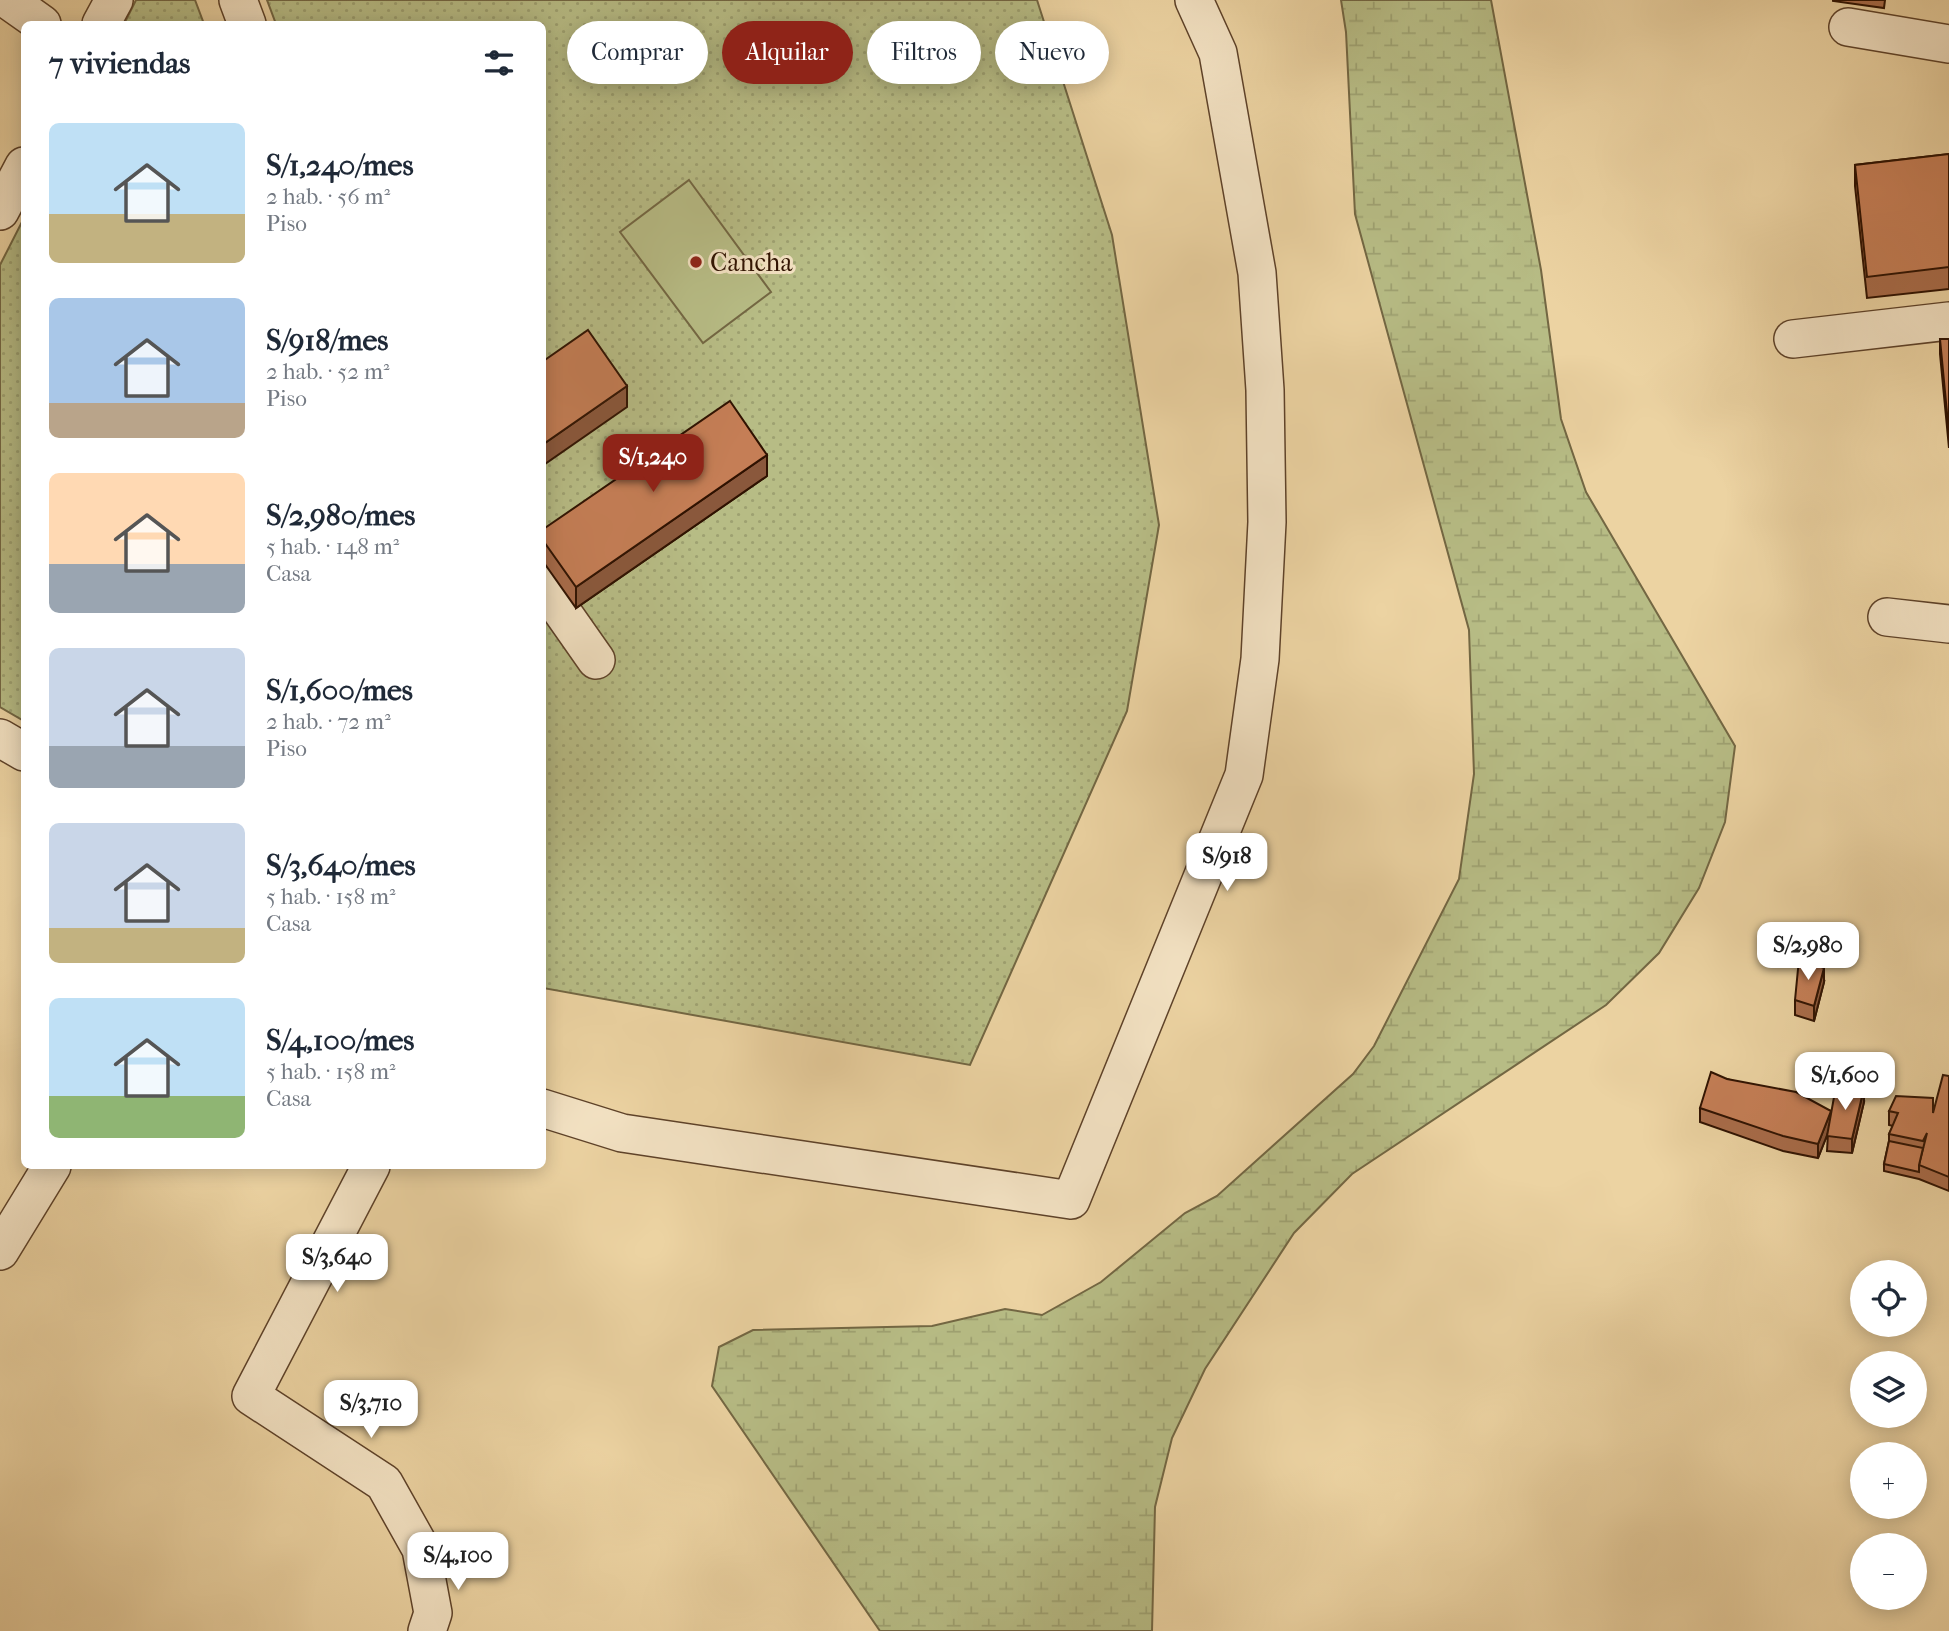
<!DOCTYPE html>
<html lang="es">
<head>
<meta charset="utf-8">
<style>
  body { margin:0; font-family:"IM FELL French Canon",serif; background:#f6f6f7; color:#1f2937; height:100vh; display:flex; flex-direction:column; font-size:26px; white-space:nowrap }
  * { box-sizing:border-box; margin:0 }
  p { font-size:23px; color:#747a83 }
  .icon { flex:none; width:38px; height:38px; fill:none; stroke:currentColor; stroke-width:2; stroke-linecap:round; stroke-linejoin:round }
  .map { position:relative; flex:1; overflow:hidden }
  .details { position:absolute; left:21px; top:21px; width:525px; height:1148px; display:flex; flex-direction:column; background:#fff; border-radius:10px; box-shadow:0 4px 18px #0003 }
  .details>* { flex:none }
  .hud { position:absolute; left:567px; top:21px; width:665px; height:63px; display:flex; gap:14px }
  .tools { position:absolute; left:1850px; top:1260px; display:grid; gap:14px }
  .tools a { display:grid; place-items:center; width:77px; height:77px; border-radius:50%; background:#fff; box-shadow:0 4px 18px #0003; font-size:35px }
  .price { position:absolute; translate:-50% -60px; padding:0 16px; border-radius:14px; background:#fff; color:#222; font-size:23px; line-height:46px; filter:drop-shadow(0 2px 4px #0008) }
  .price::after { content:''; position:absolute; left:50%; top:42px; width:21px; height:16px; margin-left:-10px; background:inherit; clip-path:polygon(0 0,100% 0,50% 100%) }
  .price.on { background:#8f2418; color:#fff }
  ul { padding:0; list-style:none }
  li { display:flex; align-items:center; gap:21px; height:175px; padding:0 28px }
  li span { display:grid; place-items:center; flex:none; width:196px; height:140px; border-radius:10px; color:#555 }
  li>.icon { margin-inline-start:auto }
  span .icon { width:84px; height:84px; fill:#fffc; stroke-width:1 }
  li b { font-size:30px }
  h2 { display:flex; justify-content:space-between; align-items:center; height:84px; padding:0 28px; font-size:30px }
  .chip { padding:0 24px; border-radius:32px; background:#fff; box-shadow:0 4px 18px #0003; font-size:24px; line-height:63px }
  .chip.on { background:#8f2418; color:#fff }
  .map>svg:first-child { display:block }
  .grass { fill:url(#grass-dots); stroke:#736743; stroke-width:2 }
  .wetland { fill:url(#wetland-marsh); stroke:#736743; stroke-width:2 }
  .garden { fill:#b7bc85; stroke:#736743; stroke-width:2 }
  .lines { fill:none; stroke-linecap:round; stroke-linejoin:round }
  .minor-casing { stroke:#5e4229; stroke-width:40 }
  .minor { stroke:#f3e2c3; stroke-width:37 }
  .wall { fill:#a96c4a; stroke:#2f1201; stroke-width:2 }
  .shaded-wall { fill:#8a583c; stroke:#2f1201; stroke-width:2 }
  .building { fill:#c57e56; stroke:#2f1201; stroke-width:2 }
  .poi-dot { fill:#8f2418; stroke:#f3e2c3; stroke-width:2.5 }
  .labels { text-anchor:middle; stroke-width:6; stroke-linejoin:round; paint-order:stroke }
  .poi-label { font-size:26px; fill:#2f1201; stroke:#f3e2c3; text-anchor:start }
</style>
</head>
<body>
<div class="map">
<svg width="1949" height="1631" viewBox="0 0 1949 1631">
  <defs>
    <pattern id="grass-dots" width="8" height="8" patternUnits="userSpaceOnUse" patternTransform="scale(1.75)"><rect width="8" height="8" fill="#b7bc85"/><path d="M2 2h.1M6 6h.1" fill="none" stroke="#9ea171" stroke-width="1.8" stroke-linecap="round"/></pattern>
    <pattern id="wetland-marsh" width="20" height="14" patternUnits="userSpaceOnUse" patternTransform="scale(1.75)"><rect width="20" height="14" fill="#b7bc85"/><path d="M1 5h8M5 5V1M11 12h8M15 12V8" fill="none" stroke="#9ea171"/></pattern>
  </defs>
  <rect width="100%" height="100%" fill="#ecd3a2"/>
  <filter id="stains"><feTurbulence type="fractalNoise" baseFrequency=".00286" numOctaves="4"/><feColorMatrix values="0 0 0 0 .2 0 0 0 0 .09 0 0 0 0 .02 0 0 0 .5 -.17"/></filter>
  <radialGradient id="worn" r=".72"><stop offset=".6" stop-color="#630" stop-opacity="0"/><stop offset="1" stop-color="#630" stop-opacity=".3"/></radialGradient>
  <!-- grass -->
  <g class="grass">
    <polygon points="136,0 195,0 204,24 124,24"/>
    <polygon points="267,0 1037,0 1112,235 1159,525 1127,711 970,1065 543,988 542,24 276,24"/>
    <polygon points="24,218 24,721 0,707 0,265"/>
  </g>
  <!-- wetland -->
  <polygon class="wetland" points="1341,0 1491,0 1541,270 1561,419 1586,492 1735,746 1725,822 1699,888 1659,953 1606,1005 1352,1174 1294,1233 1205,1369 1172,1438 1155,1507 1152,1631 880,1631 712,1386 719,1347 753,1330 932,1326 1005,1309 1042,1315 1101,1282 1185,1213 1217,1196 1353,1074 1374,1046 1459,879 1474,774 1469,630 1355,214 1346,32"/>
  <!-- garden -->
  <polygon class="garden" points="689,180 771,292 703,343 620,232"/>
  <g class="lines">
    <!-- minor casing -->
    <g class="minor-casing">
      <g id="minor">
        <polyline points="8,0 42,24"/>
        <polyline points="238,0 247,24"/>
        <polyline points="101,24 114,0"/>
        <polyline points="1848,27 1949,44"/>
        <polyline points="0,211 24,166"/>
        <polyline points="1793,339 1949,321"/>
        <polyline points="542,583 596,660"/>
        <polyline points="1887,617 1949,624"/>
        <polyline points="0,738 24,752"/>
        <polyline points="542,1108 622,1133 1071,1200 1244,775 1260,659 1267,522 1265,390 1257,273 1218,53 1194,0"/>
        <polyline points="371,1166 251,1396 384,1483 421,1549 433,1613 427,1631"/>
        <polyline points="0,1251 52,1166"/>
      </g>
    </g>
    <!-- minor -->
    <use href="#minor" class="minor"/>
  </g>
  <!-- wall -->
  <g class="wall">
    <polygon points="1833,0 1885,0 1884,8 1833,1"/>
    <polygon points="1949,154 1949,289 1867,298 1855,186 1855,165"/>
    <polygon points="1940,339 1949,339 1949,448 1940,354"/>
    <polygon points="767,476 576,608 542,560 542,530"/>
    <polygon points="1824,982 1814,1021 1795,1015 1795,1000"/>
    <polygon points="1949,1076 1949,1191 1919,1179 1884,1171 1884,1164 1889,1141 1889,1134 1893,1126 1889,1125 1889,1111 1933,1113"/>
    <polygon points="1727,1079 1831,1111 1864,1102 1852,1153 1827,1151 1828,1133 1818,1158 1783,1151 1700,1122 1700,1108"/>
  </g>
  <!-- shaded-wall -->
  <g class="shaded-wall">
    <polygon points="627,386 627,407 542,466 542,445"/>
    <polygon points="767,455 767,476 576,608 576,587"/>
    <polygon points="1824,968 1824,982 1814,1021 1814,1006"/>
    <polygon points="1864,1088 1864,1102 1852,1153 1852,1139"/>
    <polygon points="1831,1111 1831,1125 1818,1158 1818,1144"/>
  </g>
  <!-- building -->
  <g class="building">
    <polygon points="1949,154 1949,267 1867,277 1855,165"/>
    <polygon points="588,330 627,386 542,445 542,362"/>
    <polygon points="1940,339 1949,339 1949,434"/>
    <polygon points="730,401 767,455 576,587 542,539 542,530"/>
    <polygon points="1799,959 1824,968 1814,1006 1795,1000"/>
    <polygon points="1711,1072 1727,1079 1796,1092 1831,1111 1818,1144 1783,1136 1700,1108"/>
    <polygon points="1943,1075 1949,1076 1949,1177 1919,1165 1927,1133 1923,1141 1889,1134 1898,1113 1889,1111 1896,1096 1933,1098 1933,1113"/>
    <polygon points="1836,1086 1864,1088 1852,1139 1827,1136"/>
    <polygon points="1889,1141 1923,1148 1919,1165 1919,1172 1884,1164"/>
  </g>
  <!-- markers -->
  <circle class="poi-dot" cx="696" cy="262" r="7"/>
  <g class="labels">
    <!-- poi labels -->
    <g class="poi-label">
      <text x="710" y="271">Cancha</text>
    </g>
  </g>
  <rect width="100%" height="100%" filter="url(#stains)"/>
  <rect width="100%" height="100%" fill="url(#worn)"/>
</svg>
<div class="tools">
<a><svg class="icon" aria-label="locate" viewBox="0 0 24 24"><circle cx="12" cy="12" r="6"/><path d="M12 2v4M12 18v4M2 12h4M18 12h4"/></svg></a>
<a><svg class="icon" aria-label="layers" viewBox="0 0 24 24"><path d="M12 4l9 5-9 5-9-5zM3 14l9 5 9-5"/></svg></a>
<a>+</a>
<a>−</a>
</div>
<b class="price on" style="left:653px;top:494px">S/1,240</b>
<b class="price" style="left:1227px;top:893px">S/918</b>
<b class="price" style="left:1808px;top:982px">S/2,980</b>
<b class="price" style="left:1845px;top:1112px">S/1,600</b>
<b class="price" style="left:337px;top:1294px">S/3,640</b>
<b class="price" style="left:371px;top:1440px">S/3,710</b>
<b class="price" style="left:458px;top:1592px">S/4,100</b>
<div class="hud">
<a class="chip">Comprar</a>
<a class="chip on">Alquilar</a>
<a class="chip">Filtros</a>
<a class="chip">Nuevo</a>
</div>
<section class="details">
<h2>7 viviendas<svg class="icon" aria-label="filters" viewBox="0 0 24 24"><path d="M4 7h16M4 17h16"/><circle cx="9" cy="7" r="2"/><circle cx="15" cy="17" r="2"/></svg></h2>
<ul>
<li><span style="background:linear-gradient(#bfe0f5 65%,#c2b280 0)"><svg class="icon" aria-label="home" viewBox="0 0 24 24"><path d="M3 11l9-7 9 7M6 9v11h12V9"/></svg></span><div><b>S/1,240/mes</b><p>2 hab. · 56 m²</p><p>Piso</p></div></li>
<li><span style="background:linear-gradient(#a9c7e8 75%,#b9a48a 0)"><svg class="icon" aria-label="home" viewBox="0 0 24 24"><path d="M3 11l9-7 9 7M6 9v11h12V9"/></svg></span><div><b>S/918/mes</b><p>2 hab. · 52 m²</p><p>Piso</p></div></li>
<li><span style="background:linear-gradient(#ffd9b3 65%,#9aa5b1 0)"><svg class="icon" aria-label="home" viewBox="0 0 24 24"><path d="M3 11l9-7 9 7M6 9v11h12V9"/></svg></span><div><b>S/2,980/mes</b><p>5 hab. · 148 m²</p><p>Casa</p></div></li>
<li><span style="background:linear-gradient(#c9d6e8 70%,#9aa5b1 0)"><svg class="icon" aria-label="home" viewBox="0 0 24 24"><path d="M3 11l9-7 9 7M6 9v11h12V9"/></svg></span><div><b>S/1,600/mes</b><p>2 hab. · 72 m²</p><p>Piso</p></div></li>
<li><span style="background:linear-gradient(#c9d6e8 75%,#c2b280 0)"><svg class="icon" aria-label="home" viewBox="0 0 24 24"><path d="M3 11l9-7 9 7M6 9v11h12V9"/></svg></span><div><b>S/3,640/mes</b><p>5 hab. · 158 m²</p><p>Casa</p></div></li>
<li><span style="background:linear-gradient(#bfe0f5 70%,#8fb573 0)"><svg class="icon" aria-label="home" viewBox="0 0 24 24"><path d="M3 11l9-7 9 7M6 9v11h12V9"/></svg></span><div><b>S/4,100/mes</b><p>5 hab. · 158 m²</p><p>Casa</p></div></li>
</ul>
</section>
</div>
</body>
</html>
